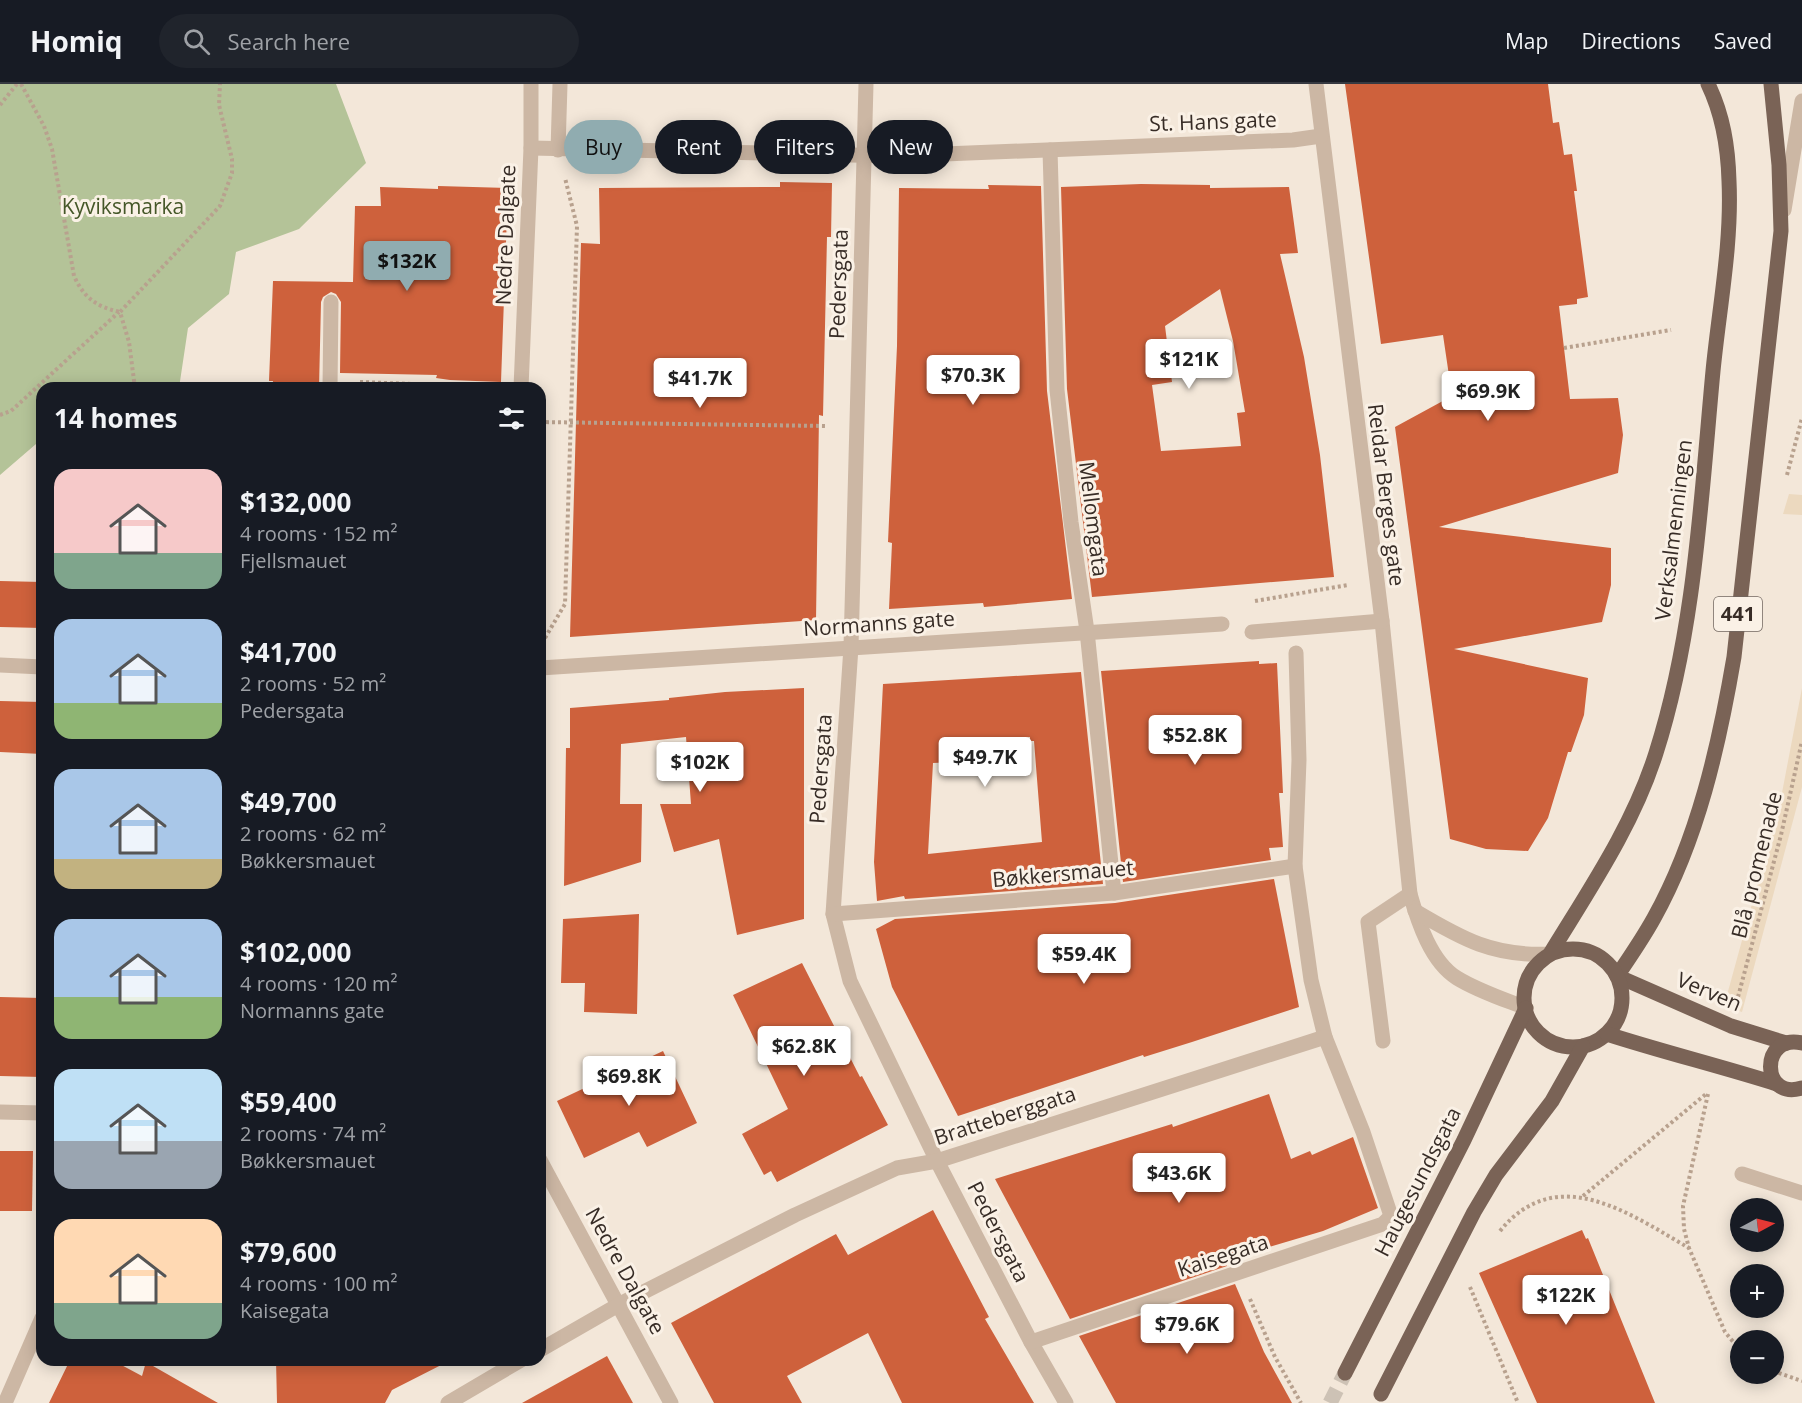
<!DOCTYPE html>
<html lang="en">
<head>
<meta charset="utf-8">
<style>
  body { margin:0; font-family:"Open Sans",sans-serif; background:#20242c; color:#f1f3f6; height:100vh; display:flex; flex-direction:column; font-size:22px; white-space:nowrap }
  * { box-sizing:border-box; margin:0 }
  p { font-size:20px; color:#9ea1a6 }
  .icon { flex:none; width:33px; height:33px; fill:none; stroke:currentColor; stroke-width:2; stroke-linecap:round; stroke-linejoin:round }
  .map { position:relative; flex:1; overflow:hidden }
  .details { position:absolute; left:36px; top:298px; width:510px; height:984px; display:flex; flex-direction:column; background:#171b24; border-radius:18px; box-shadow:0 3px 15px #0003 }
  .details>* { flex:none }
  .guide { position:absolute; left:564px; top:36px; width:570px; height:54px; display:flex; gap:12px }
  .needle { width:39px; rotate:83deg }
  .buttons { position:absolute; left:1730px; top:1114px; display:grid; gap:12px }
  .buttons a { display:grid; place-items:center; width:54px; height:54px; border-radius:50%; background:#171b24; box-shadow:0 3px 15px #0003; font-size:30px }
  .price { position:absolute; translate:-50% -51px; padding:0 14px; border-radius:6px; background:#fff; color:#222; font-size:20px; line-height:39px; filter:drop-shadow(0 2px 3px #0008) }
  .price::after { content:''; position:absolute; left:50%; top:36px; width:18px; height:14px; margin-left:-9px; background:inherit; clip-path:polygon(0 0,100% 0,50% 100%) }
  .price.active { background:#90acb0; color:#111 }
  ul { padding:0; list-style:none }
  li { display:flex; align-items:center; gap:18px; height:150px; padding:0 18px }
  li span { display:grid; place-items:center; flex:none; width:168px; height:120px; border-radius:18px; color:#555 }
  li>.icon { margin-inline-start:auto }
  span .icon { width:72px; height:72px; fill:#fffc; stroke-width:1 }
  li b { font-size:26px }
  h2 { display:flex; justify-content:space-between; align-items:center; height:72px; padding:0 18px; font-size:26px }
  .chip { padding:0 21px; border-radius:27px; background:#171b24; box-shadow:0 3px 15px #0003; font-size:21px; line-height:54px }
  .chip.active { background:#90acb0; color:#111 }
  header { display:flex; align-items:center; gap:36px; box-sizing:border-box; height:84px; padding:0 30px; background:#171b24; border-bottom:2px solid #363941 }
  header strong { font-size:28px }
  nav { display:flex; gap:33px; margin-inline-start:auto; font-size:21px }
  .search { width:420px; height:54px; background:#20242c; display:flex; align-items:center; gap:15px; box-sizing:border-box; padding:0 21px; border-radius:33px; color:#9ea1a6; font-size:22px }
  .map>svg:first-child { display:block }
  .green { fill:#b4c398 }
  .plaza { fill:#ecd9bf }
  .building { fill:#ce613c; fill-rule:evenodd }
  .lines { fill:none; stroke-linecap:round; stroke-linejoin:round }
  .major-tunnel { stroke:#cdc2b5; stroke-width:15; stroke-dasharray:15 8; stroke-linecap:butt }
  .path { stroke:#b8a18e; stroke-width:4; stroke-dasharray:3 3; stroke-linecap:butt }
  .minor { stroke:#ccb7a4; stroke-width:15 }
  .major { stroke:#7a6356; stroke-width:15 }
  .labels { text-anchor:middle; stroke-width:6; stroke-linejoin:round; paint-order:stroke }
  .shield { fill:#faf1e6; stroke:#726760; stroke-width:1.5 }
  .shield-label { font-size:20px; font-weight:bold; fill:#372c26 }
  .street-label { font-size:21px; fill:#372c26; stroke:#faf1e6 }
  .park-label { font-size:21px; fill:#455728; stroke:#faf1e6 }
</style>
</head>
<body>
<header>
<strong>Homiq</strong>
<div class="search"><svg class="icon" aria-label="search" viewBox="0 0 24 24"><circle cx="10" cy="10" r="6"/><path d="M15 15l6 6"/></svg>Search here</div>
<nav><a>Map</a><a>Directions</a><a>Saved</a></nav>
</header>
<div class="map">
<svg width="1802" height="1319" viewBox="0 0 1802 1319">
  <rect width="100%" height="100%" fill="#f3e7d9"/>
  <!-- green -->
  <polygon class="green" points="0,0 336,0 366,79 299,145 236,168 229,210 188,244 179,304 42,304 42,358 36,360 0,391"/>
  <!-- plaza -->
  <g class="plaza">
    <polygon points="1789,410 1802,411 1802,431 1783,430"/>
    <polygon points="1802,604 1802,703 1742,928 1724,922 1781,714"/>
  </g>
  <!-- building -->
  <g class="building">
    <polygon points="1345,0 1548,0 1553,39 1559,38 1564,71 1572,70 1577,107 1574,107 1588,213 1577,215 1577,220 1559,222 1570,315 1618,314 1623,351 1618,389 1439,443 1611,464 1611,501 1602,538 1454,565 1588,594 1584,631 1571,668 1568,668 1548,734 1528,767 1486,765 1450,755 1395,343 1452,312 1443,251 1381,260"/>
    <polygon points="780,98 832,99 831,153 827,153 823,332 819,331 816,536 570,553 581,159 600,160 599,104 780,103"/>
    <path d="M1141,100l69,1v3l79,-1 9,66 -18,1 24,103 16,98 14,122 -242,20 -25,-208 -6,-202zM1220,205l13,52 12,71 -8,1 4,33 -80,5 -9,-66 20,-3 -7,-56z"/>
    <polygon points="988,101 1041,102 1047,307 1072,515 984,523 983,519 889,525 892,459 888,458 897,262 899,104 989,105"/>
    <polygon points="438,102 508,104 501,298 450,296 436,294 437,291 340,289 341,218 336,210 331,208 323,213 321,218 319,304 272,304 273,297 269,297 273,197 353,198 355,122 381,122 380,103 438,105"/>
    <polygon points="0,497 42,498 42,544 0,543"/>
    <polygon points="1259,577 1259,580 1277,579 1283,709 1279,709 1283,763 1269,764 1271,776 1123,798 1101,587"/>
    <path d="M1081,588l22,212 -198,15 -1,-3 -27,5 -3,-39 9,-178zM1030,653v4h4l8,101 -114,12 5,-91 21,-1 -1,-23z"/>
    <polygon points="804,604 804,835 737,851 719,755 674,768 660,720 691,720 686,653 621,660 620,720 642,720 641,778 564,802 566,664 570,664 570,624 669,616 669,614 725,608"/>
    <polygon points="0,617 42,618 42,670 0,668"/>
    <polygon points="1274,795 1299,923 1192,958 1144,973 1143,971 958,1032 892,903 876,845 895,835 1115,819"/>
    <polygon points="639,830 637,930 584,928 585,899 561,899 563,835"/>
    <polygon points="802,879 860,993 862,992 888,1041 777,1098 771,1087 764,1091 742,1050 788,1025 733,911"/>
    <polygon points="0,913 42,914 42,993 0,992"/>
    <polygon points="663,967 697,1039 647,1063 639,1048 584,1074 557,1017"/>
    <polygon points="1269,1010 1291,1075 1310,1067 1312,1071 1353,1053 1378,1124 1323,1147 1225,1176 1227,1182 1070,1235 995,1095 1172,1040 1173,1043"/>
    <polygon points="0,1067 33,1067 32,1127 0,1127"/>
    <polygon points="933,1126 989,1233 985,1235 1034,1319 902,1319 868,1249 787,1292 802,1319 714,1319 671,1239 836,1150 848,1171"/>
    <polygon points="1582,1146 1586,1155 1588,1154 1655,1319 1537,1319 1479,1189"/>
    <polygon points="1235,1200 1264,1268 1292,1319 1116,1319 1079,1252"/>
    <polygon points="607,1272 633,1319 522,1319"/>
    <polygon points="70,1276 112,1276 142,1292 146,1278 218,1319 49,1319"/>
    <polygon points="276,1276 451,1276 392,1306 385,1319 277,1319"/>
  </g>
  <g class="lines">
    <!-- major-tunnel -->
    <polyline class="major-tunnel" points="1330,1319 1345,1289"/>
    <!-- path -->
    <g class="path">
      <path d="M21,0l23,42 8,23 22,127c10,22 23,31 46,36"/>
      <polyline points="0,21 17,0"/>
      <polyline points="1564,264 1671,246"/>
      <polyline points="360,298 493,303"/>
      <polyline points="135,304 129,258 120,228 220,122 232,89 232,75 219,21 220,0"/>
      <polyline points="0,331 11,327 119,228"/>
      <polyline points="540,338 827,342"/>
      <polyline points="1787,391 1802,334"/>
      <polyline points="1255,517 1348,501"/>
      <polyline points="545,554 565,520 577,142 565,94"/>
      <polyline points="1738,913 1781,751 1802,657"/>
      <polyline points="1708,1010 1683,1122 1684,1145 1689,1164 1725,1248 1740,1266"/>
      <polyline points="1583,1112 1706,1010"/>
      <path d="M1500,1147c57,-70 130,-17 189,17"/>
      <polyline points="1470,1203 1518,1319"/>
      <polyline points="1250,1215 1275,1273 1301,1319"/>
      <polyline points="1773,1287 1802,1297"/>
    </g>
    <!-- minor -->
    <g class="minor">
      <polyline points="866,0 851,563 833,830 850,897 937,1077 1031,1258 1066,1319"/>
      <path d="M1316,0l66,537 28,273c8,28 21,68 47,84 21,13 46,21 69,30"/>
      <polyline points="531,64 895,72 1293,56 1321,52"/>
      <polyline points="558,66 560,0"/>
      <polyline points="1050,66 1057,306 1071,438 1087,547 1114,809"/>
      <polyline points="1784,126 1802,17"/>
      <polyline points="330,304 331,218"/>
      <polyline points="521,304 531,64 531,0"/>
      <polyline points="1252,548 1382,537"/>
      <polyline points="0,581 42,583"/>
      <polyline points="540,584 1222,540"/>
      <path d="M1415,827c47,28 79,46 135,43"/>
      <polyline points="833,830 1114,809 1295,782"/>
      <polyline points="1383,957 1368,838 1410,810"/>
      <polyline points="0,1028 42,1029"/>
      <polyline points="540,1076 671,1319"/>
      <polyline points="1742,1090 1802,1109"/>
      <polyline points="1031,1258 1383,1140 1391,1132 1363,1048 1325,953 1311,896 1295,782 1299,676 1296,569"/>
      <polyline points="540,1266 620,1220 795,1131 897,1084 937,1077 1325,953"/>
      <polyline points="5,1319 42,1234"/>
      <polyline points="448,1319 521,1276"/>
    </g>
    <!-- major -->
    <g class="major">
      <path d="M1771,0l8,81 2,66 -47,426c-15,88 -36,182 -80,261 -11,20 -24,39 -37,58l114,50 55,17"/>
      <circle cx="1573" cy="914" r="49"/>
      <path d="M1550,870c39,-64 83,-128 106,-201 39,-122 45,-255 57,-382 6,-62 19,-127 16,-190 -1,-35 -6,-66 -21,-97"/>
      <path d="M1607,950c56,18 113,32 170,50"/>
      <path d="M1802,959c-42,-10 -42,58 0,45"/>
      <polyline points="1345,1289 1464,1056 1526,924"/>
      <polyline points="1381,1310 1474,1128 1496,1091 1552,1017 1583,962"/>
    </g>
  </g>
  <g class="labels">
    <!-- shield labels -->
    <rect class="shield" x="1714" y="513" width="48" height="34" rx="4.5"/>
    <g class="shield-label">
      <text x="1738" y="537">441</text>
    </g>
    <!-- street labels -->
    <g class="street-label">
      <text transform="translate(1213 38) rotate(-2)" y="7">St. Hans gate</text>
      <text transform="translate(506 151) rotate(-88)" y="7">Nedre Dalgate</text>
      <text transform="translate(839 200) rotate(-88)" y="7">Pedersgata</text>
      <text transform="translate(1386 411) rotate(83)" y="7">Reidar Berges gate</text>
      <text transform="translate(1093 435) rotate(83)" y="7">Mellomgata</text>
      <text transform="translate(1674 446) rotate(-83)" y="7">Verksalmenningen</text>
      <text transform="translate(879 540) rotate(-4)" y="7">Normanns gate</text>
      <text transform="translate(821 685) rotate(-86)" y="7">Pedersgata</text>
      <text transform="translate(1757 781) rotate(-76)" y="7">Blå promenade</text>
      <text transform="translate(1063 790) rotate(-5)" y="7">Bøkkersmauet</text>
      <text transform="translate(1709 908) rotate(23)" y="7">Verven</text>
      <text transform="translate(1005 1032) rotate(-18)" y="7">Bratteberggata</text>
      <text transform="translate(1418 1098) rotate(-63)" y="7">Haugesundsgata</text>
      <text transform="translate(998 1148) rotate(63)" y="7">Pedersgata</text>
      <text transform="translate(1223 1172) rotate(-18)" y="7">Kaisegata</text>
      <text transform="translate(625 1187) rotate(61)" y="7">Nedre Dalgate</text>
    </g>
    <!-- park labels -->
    <g class="park-label">
      <text x="123" y="130">Kyviksmarka</text>
    </g>
  </g>
</svg>
<div class="buttons">
<a><svg class="needle" viewBox="-14 -14 28 28"><path d="M0-13l5 13h-10z" fill="#e53935"/><path d="M0 13l5-13h-10z" fill="#9ea1a6"/></svg></a>
<a>+</a>
<a>−</a>
</div>
<b class="price active" style="left:407px;top:208px">$132K</b>
<b class="price" style="left:1189px;top:306px">$121K</b>
<b class="price" style="left:973px;top:322px">$70.3K</b>
<b class="price" style="left:700px;top:325px">$41.7K</b>
<b class="price" style="left:1488px;top:338px">$69.9K</b>
<b class="price" style="left:1195px;top:682px">$52.8K</b>
<b class="price" style="left:985px;top:704px">$49.7K</b>
<b class="price" style="left:700px;top:709px">$102K</b>
<b class="price" style="left:1084px;top:901px">$59.4K</b>
<b class="price" style="left:804px;top:993px">$62.8K</b>
<b class="price" style="left:629px;top:1023px">$69.8K</b>
<b class="price" style="left:1179px;top:1120px">$43.6K</b>
<b class="price" style="left:1566px;top:1242px">$122K</b>
<b class="price" style="left:1187px;top:1271px">$79.6K</b>
<div class="guide">
<a class="chip active">Buy</a>
<a class="chip">Rent</a>
<a class="chip">Filters</a>
<a class="chip">New</a>
</div>
<section class="details">
<h2>14 homes<svg class="icon" aria-label="filters" viewBox="0 0 24 24"><path d="M4 7h16M4 17h16"/><circle cx="9" cy="7" r="2"/><circle cx="15" cy="17" r="2"/></svg></h2>
<ul>
<li><span style="background:linear-gradient(#f6c9c9 70%,#7fa58c 0)"><svg class="icon" aria-label="home" viewBox="0 0 24 24"><path d="M3 11l9-7 9 7M6 9v11h12V9"/></svg></span><div><b>$132,000</b><p>4 rooms · 152 m²</p><p>Fjellsmauet</p></div></li>
<li><span style="background:linear-gradient(#a9c7e8 70%,#8fb573 0)"><svg class="icon" aria-label="home" viewBox="0 0 24 24"><path d="M3 11l9-7 9 7M6 9v11h12V9"/></svg></span><div><b>$41,700</b><p>2 rooms · 52 m²</p><p>Pedersgata</p></div></li>
<li><span style="background:linear-gradient(#a9c7e8 75%,#c2b280 0)"><svg class="icon" aria-label="home" viewBox="0 0 24 24"><path d="M3 11l9-7 9 7M6 9v11h12V9"/></svg></span><div><b>$49,700</b><p>2 rooms · 62 m²</p><p>Bøkkersmauet</p></div></li>
<li><span style="background:linear-gradient(#a9c7e8 65%,#8fb573 0)"><svg class="icon" aria-label="home" viewBox="0 0 24 24"><path d="M3 11l9-7 9 7M6 9v11h12V9"/></svg></span><div><b>$102,000</b><p>4 rooms · 120 m²</p><p>Normanns gate</p></div></li>
<li><span style="background:linear-gradient(#bfe0f5 60%,#9aa5b1 0)"><svg class="icon" aria-label="home" viewBox="0 0 24 24"><path d="M3 11l9-7 9 7M6 9v11h12V9"/></svg></span><div><b>$59,400</b><p>2 rooms · 74 m²</p><p>Bøkkersmauet</p></div></li>
<li><span style="background:linear-gradient(#ffd9b3 70%,#7fa58c 0)"><svg class="icon" aria-label="home" viewBox="0 0 24 24"><path d="M3 11l9-7 9 7M6 9v11h12V9"/></svg></span><div><b>$79,600</b><p>4 rooms · 100 m²</p><p>Kaisegata</p></div></li>
</ul>
</section>
</div>
</body>
</html>
